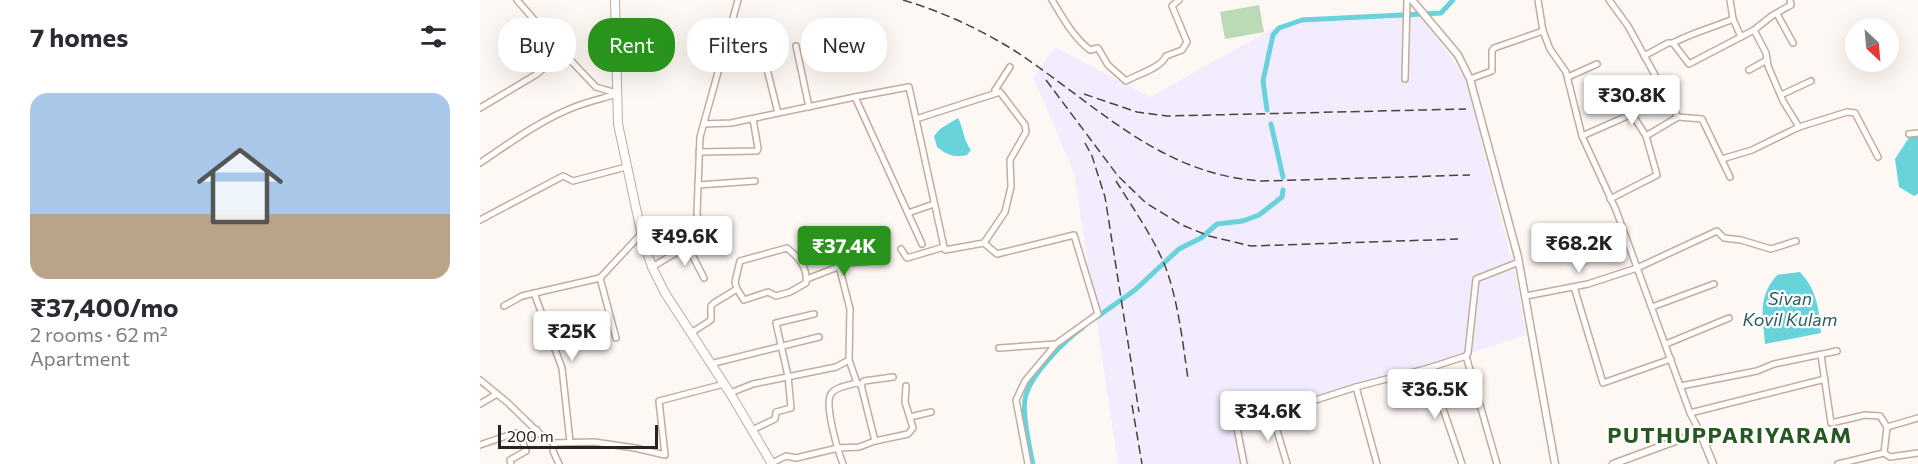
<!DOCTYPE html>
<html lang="en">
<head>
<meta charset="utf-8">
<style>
  body { margin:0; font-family:Commissioner,sans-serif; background:#f2f2f3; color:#2b2b33; height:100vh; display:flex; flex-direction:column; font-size:22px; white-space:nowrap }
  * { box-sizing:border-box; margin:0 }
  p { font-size:20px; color:#7c7c81 }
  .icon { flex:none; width:33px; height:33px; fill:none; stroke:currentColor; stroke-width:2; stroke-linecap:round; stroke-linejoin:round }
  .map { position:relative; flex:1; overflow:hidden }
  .drawer { display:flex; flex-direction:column; background:#fff; width:480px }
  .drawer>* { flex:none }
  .guide { position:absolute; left:18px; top:18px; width:570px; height:54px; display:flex; gap:12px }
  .needle { width:39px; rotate:154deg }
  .controls { position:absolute; left:1365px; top:18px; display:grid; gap:12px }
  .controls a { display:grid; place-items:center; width:54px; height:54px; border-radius:50%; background:#fff; box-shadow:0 6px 24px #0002; font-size:30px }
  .scale { position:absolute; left:18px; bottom:15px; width:160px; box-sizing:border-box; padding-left:6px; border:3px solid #2d231e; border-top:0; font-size:16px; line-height:21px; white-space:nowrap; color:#2d231e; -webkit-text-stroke:4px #fff; paint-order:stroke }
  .price { position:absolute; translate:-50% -51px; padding:0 14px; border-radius:6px; background:#fff; color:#222; font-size:20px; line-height:39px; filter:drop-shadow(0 2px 3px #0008) }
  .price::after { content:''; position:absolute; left:50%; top:36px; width:18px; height:14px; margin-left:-9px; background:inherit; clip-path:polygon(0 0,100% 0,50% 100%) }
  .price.selected { background:#28941c; color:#fff }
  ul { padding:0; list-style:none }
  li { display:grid; align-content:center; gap:12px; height:318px; padding:0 30px }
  li span { display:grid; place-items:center; height:186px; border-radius:18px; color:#555 }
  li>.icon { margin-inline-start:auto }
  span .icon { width:108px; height:108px; fill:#fffc; stroke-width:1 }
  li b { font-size:26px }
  h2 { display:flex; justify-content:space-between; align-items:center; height:72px; padding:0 30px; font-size:26px }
  .chip { padding:0 21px; border-radius:24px; background:#fff; box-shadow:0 6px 24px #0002; font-size:21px; line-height:54px }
  .chip.selected { background:#28941c; color:#fff }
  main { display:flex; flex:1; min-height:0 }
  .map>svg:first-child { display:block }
  .industrial { fill:#f2ecfe }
  .green { fill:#bbdab6 }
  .water { fill:#68d3db }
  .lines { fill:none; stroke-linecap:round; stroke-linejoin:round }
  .canal { stroke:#68d3db; stroke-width:5 }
  .minor-casing { stroke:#c5ab9c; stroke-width:8 }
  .tertiary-casing { stroke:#c5ab9c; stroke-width:9 }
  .secondary-casing { stroke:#c5ab9c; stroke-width:10 }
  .minor { stroke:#fff; stroke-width:5 }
  .tertiary { stroke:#fff; stroke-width:6 }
  .secondary { stroke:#fff; stroke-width:8 }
  .rail { stroke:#4b413d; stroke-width:1.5; stroke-dasharray:9 4.5; stroke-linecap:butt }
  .labels { text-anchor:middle; stroke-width:4.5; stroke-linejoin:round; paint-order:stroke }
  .water-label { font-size:18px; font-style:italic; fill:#2d5c60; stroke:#fff }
  .district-label { font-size:22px; font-weight:bold; letter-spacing:1.5px; fill:#275821; stroke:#fff }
</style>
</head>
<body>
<main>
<section class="drawer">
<h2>7 homes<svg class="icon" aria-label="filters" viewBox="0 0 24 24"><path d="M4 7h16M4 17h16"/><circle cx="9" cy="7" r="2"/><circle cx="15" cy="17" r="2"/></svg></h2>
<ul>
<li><span style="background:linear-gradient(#a9c7e8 65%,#b9a48a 0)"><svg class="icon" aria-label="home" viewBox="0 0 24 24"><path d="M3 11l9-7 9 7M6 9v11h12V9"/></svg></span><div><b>₹37,400/mo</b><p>2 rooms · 62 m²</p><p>Apartment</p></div></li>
</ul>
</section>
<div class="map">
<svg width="1438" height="464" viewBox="0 0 1438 464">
  <rect width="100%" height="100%" fill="#fef8f5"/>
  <!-- industrial -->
  <polygon class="industrial" points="940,13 986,80 1037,282 1046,335 762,428 770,464 638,464 594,173 553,77 575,47 670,97 803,23"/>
  <!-- green -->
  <polygon class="green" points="779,5 784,32 745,39 740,12"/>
  <!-- water -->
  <g class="water">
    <path d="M478,118c6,11 5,22 13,32l-4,5c-13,3 -20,0 -30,-8l-3,-11 6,-7z"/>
    <polygon points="1438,135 1438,194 1434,196 1419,187 1415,159 1430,136"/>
    <path d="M1320,272c17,18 19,37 21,61l-56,11c-2,-28 -8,-46 12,-69z"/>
  </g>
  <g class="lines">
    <!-- canal -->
    <g class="canal">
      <polyline points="787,110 783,81 793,35 799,28 822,20 961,13 973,0"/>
      <polyline points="791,124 803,177"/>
      <polyline points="617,317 655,290 699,249 721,238 737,224 763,221 779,215 802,197 803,190"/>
      <path d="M553,464c-3,-14 -11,-51 -8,-65 4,-23 38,-57 57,-71"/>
    </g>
    <!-- minor casing -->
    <g class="minor-casing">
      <g id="minor">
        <polyline points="37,0 76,45 116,87 136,93"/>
        <path d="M572,0c11,18 21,37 38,50l8,-2 10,17 18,16c12,-7 35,-13 40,-25l16,-6 5,-8 -15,-36 7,-6"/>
        <polyline points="1058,0 1063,31 1070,49 1086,72 1102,136"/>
        <polyline points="1129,0 1148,26 1198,117 1166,136 1152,114 1102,136 1136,210 1210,413 1220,432"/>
        <polyline points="1250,0 1253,19 1261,37"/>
        <polyline points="1297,14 1313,43"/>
        <polyline points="1274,30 1286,53 1288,66 1303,101 1319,127"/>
        <path d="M1193,43c21,-11 39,-15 60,-24"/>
        <polyline points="316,46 329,107"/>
        <polyline points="1164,56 1188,43 1193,43 1209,64 1274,30 1293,15 1311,5 1310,0"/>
        <polyline points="284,57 298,113"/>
        <polyline points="1269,70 1287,60"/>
        <polyline points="1088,77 1117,64"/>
        <polyline points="925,79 927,0"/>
        <polyline points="990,79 1012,71 1012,51 1014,48 1063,31"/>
        <polyline points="1133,85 1152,114 1186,96"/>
        <polyline points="518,92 515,90 530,67"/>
        <polyline points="1301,95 1331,81"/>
        <polyline points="375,97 429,87 464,247 465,250 504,243 525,212 531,187 530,160 546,132 545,125 520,92 436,119"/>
        <polyline points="0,108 57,74 82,52"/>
        <polyline points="1198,117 1222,119 1250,177"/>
        <polyline points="224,124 251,123 375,97 442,244"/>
        <polyline points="1429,134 1438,133"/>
        <polyline points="219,152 277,151 278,148 273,119"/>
        <polyline points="1242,159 1272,150 1319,127 1367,112 1375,113 1398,157"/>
        <path d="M0,163c31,-21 62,-44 97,-57 13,-5 27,-8 40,-12"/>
        <polyline points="218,185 275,181"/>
        <polyline points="1130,199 1177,175 1166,136"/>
        <polyline points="428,213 454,204"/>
        <polyline points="0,220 83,176 93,181 146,167"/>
        <polyline points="504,243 517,254 594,235 618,314 576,344 545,381 536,400 548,464"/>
        <polyline points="207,245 224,278"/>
        <polyline points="421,249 427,258 464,247"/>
        <polyline points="359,266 370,309 369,360 377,383"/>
        <polyline points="172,267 221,238 217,213 220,137 258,0"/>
        <polyline points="120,278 136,338"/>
        <polyline points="327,279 368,263 395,261"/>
        <polyline points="1094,287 1123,383 1191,359"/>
        <polyline points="54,293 82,368 90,442"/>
        <polyline points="1046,296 1108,284 1157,268 1237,231 1244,238 1261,240 1291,249 1316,241"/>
        <polyline points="24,306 42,296 120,278 161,234"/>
        <polyline points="1172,307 1234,284"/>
        <path d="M211,333l20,-13v-14l3,-3 23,-14 -2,-7 5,-21 47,-13c11,9 21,19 19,35l-16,9 -14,4 -8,-4 -24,8 -7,-11"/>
        <polyline points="1186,344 1249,318"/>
        <polyline points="519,348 576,344"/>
        <polyline points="1341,355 1351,423 1385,415 1400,416 1407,427 1404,453"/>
        <polyline points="986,356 1017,464"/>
        <polyline points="230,364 339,337"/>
        <polyline points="949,368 982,464"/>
        <polyline points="0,380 28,403 62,436 74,443 114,442 155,448 185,455 179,401 244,384"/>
        <polyline points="381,385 384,381 413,377"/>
        <polyline points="1201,386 1277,371 1294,364 1357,351"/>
        <polyline points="876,387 897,464"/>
        <polyline points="250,393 273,384 356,367 369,360"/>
        <polyline points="0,404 17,394"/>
        <polyline points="1210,413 1345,379"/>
        <polyline points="792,414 807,464"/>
        <polyline points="430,417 451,412"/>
        <polyline points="1407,427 1438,418"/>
        <polyline points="272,430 295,419 296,412 311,408 308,376 296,323 334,314"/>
        <polyline points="395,441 428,434 433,428 425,402 426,386"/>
        <polyline points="74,443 73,451 79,464"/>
        <polyline points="0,445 35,433 39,434 42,440 57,430"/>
        <path d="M292,463l14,-7 10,2 42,-10 21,-1 16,-6 -14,-56 -4,-2c-7,2 -22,4 -26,11 -7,11 7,57 12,70"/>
        <polyline points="31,464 30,460 46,451 42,440"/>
        <polyline points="764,464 757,428 758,423 766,419 792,414 876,387 949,368 986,356 988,353 996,279 1039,262"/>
        <polyline points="1358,464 1404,453 1410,457 1438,453"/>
      </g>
    </g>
    <!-- tertiary casing -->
    <g class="tertiary-casing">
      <g id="tertiary">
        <polyline points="932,0 978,55 990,79 1038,257 1075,464"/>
        <polyline points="1133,464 1220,432 1233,464"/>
      </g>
    </g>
    <!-- secondary casing -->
    <g class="secondary-casing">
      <polyline id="secondary" points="135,0 138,124 163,241 172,267 185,293 250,393 292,464"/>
    </g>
    <!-- minor -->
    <use href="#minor" class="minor"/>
    <!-- tertiary -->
    <use href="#tertiary" class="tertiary"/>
    <!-- secondary -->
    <use href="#secondary" class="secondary"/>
    <!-- rail -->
    <g class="rail">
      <path d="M423,0c40,12 77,29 112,51 81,53 145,124 247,130l208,-6"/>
      <polyline points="566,80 638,176 666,203 702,225 729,236 771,246 978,239"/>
      <polyline points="604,94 657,112 687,116 986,109"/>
      <polyline points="605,143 612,156 625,197 659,412"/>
      <path d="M636,181c17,27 42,63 52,93 11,34 15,70 20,105"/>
      <polyline points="652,405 662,464"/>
    </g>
  </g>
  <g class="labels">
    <!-- water labels -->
    <g class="water-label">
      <text x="1310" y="305">Sivan<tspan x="1310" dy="21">Kovil Kulam</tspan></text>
    </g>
    <!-- district labels -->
    <g class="district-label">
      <text x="1250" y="443">PUTHUPPARIYARAM</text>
    </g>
  </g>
</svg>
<div class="controls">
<a><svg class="needle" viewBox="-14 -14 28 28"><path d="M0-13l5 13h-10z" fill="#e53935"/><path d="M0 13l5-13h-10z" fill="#7c7c81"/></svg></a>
</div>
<div class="scale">200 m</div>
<b class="price" style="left:1152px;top:126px">₹30.8K</b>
<b class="price" style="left:205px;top:267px">₹49.6K</b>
<b class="price" style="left:1099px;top:274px">₹68.2K</b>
<b class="price selected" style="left:364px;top:277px">₹37.4K</b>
<b class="price" style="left:92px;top:362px">₹25K</b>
<b class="price" style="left:955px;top:420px">₹36.5K</b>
<b class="price" style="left:788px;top:442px">₹34.6K</b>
<div class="guide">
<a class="chip">Buy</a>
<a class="chip selected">Rent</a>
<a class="chip">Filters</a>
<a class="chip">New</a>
</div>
</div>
</main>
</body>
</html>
